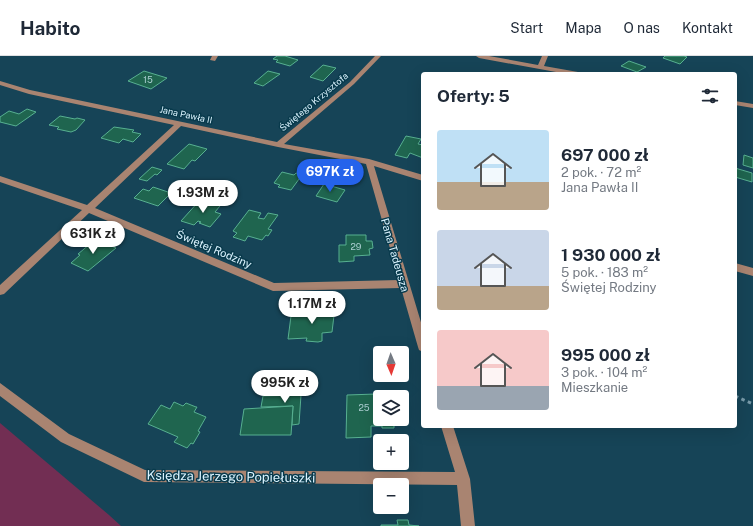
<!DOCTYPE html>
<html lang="pl">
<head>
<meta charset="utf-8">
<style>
  body { margin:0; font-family:"Public Sans",sans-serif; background:#f6f6f7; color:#1f2937; height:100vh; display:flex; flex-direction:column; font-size:15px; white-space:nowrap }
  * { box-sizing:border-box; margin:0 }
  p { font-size:13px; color:#747a83 }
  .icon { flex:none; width:22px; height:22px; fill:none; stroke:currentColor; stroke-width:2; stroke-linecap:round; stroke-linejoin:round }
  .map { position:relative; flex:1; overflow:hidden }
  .drawer { position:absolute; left:421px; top:16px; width:316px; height:356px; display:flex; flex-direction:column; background:#fff; border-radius:4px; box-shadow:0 4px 16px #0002 }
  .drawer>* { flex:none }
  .needle { width:26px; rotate:178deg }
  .buttons { position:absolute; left:373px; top:290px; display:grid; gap:8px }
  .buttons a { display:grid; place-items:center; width:36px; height:36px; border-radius:4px; background:#fff; box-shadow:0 4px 16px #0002; font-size:20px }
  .price { position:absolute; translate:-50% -34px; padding:0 9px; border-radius:14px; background:#fff; color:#222; font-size:13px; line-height:26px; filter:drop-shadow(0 1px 2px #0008) }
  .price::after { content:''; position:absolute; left:50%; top:24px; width:12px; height:9px; margin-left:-6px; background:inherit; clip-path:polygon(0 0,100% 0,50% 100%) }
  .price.selected { background:#2563eb; color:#fff }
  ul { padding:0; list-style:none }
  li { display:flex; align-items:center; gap:12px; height:100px; padding:0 16px }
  li span { display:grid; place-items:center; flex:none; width:112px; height:80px; border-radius:4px; color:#555 }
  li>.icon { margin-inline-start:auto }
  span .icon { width:48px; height:48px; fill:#fffc; stroke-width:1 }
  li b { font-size:17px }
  h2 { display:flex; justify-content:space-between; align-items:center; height:48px; padding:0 16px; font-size:17px }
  header { display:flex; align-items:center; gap:24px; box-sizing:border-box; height:56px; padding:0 20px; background:#fff; border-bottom:1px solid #e0e1e3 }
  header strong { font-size:19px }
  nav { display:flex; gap:22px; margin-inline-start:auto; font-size:14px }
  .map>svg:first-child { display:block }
  .green { fill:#722e53 }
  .building { fill:#1f654f; stroke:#57b091; fill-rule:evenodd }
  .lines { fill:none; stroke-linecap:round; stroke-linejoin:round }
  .path { stroke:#779aa9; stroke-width:3; stroke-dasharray:3.5 3.5; stroke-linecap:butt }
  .minor { fill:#a98471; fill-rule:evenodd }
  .labels { text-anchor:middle; stroke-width:3; stroke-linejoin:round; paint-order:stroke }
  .number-label { font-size:9px; fill:#add0d3 }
  .far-street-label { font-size:9px; fill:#dcf4ff; stroke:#083a4c }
  .street-label { font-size:11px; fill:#dcf4ff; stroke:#083a4c }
  .near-street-label { font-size:13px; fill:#dcf4ff; stroke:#083a4c }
</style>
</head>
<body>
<header>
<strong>Habito</strong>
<nav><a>Start</a><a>Mapa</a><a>O nas</a><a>Kontakt</a></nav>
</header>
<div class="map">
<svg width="753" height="470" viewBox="0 0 753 470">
  <rect width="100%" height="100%" fill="#164457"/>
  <!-- green -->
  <polygon class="green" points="0,367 109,459 121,470 0,470"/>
  <!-- building -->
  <g class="building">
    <polygon points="277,0 285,0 298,4 290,10 276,6 278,4 273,3"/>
    <polygon points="665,0 684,0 687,1 680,8 663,2"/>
    <polygon points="629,5 646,11 637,16 621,10"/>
    <polygon points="323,9 336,12 323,25 310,21"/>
    <polygon points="144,15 167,22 151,33 128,25"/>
    <polygon points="268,15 280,18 263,30 254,27"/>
    <polygon points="27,53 36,56 16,70 0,66 0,61 9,55 19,58"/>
    <polygon points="60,60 75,63 77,62 85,64 76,74 71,76 57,73 59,71 49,69"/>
    <polygon points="114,71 134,74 132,76 141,78 133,86 123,83 119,87 101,82"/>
    <polygon points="406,80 421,83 418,88 423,89 423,102 410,97 407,102 395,99"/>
    <polygon points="189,88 207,93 195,105 192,104 184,113 167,108"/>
    <polygon points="744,99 753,102 753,112 743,109"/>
    <polygon points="152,111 162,114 157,119 155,118 147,125 139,123"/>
    <polygon points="735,112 752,117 752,126 735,121"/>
    <polygon points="282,116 294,119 296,117 302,119 291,134 278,131 280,129 274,127"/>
    <polygon points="324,128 345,134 337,146 316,140"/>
    <polygon points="153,131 171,137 158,150 134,142 143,133 149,135"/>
    <polygon points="200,144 220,150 215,156 221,158 210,171 199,167 201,166 198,165 194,169 181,165"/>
    <polygon points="249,154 261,157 258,162 264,163 268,157 278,159 268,173 272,174 268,180 266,179 262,184 248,180 245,185 233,181 237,177 233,175"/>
    <polygon points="346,179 366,179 366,185 372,185 373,192 369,193 370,199 354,200 354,205 339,206 339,189 346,189"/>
    <polygon points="96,183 116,192 88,215 71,207 80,199 78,198"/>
    <polygon points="323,251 335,251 332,276 322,277 322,285 318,286 306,285 307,282 288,283 291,260 308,260 309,257 316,257 316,253"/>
    <path d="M375,335h18l-1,3h12l3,31h-13v3h-12v-2h-11v11l-25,1 1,-43 29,-1zM380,341h22v22h-22z"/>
    <polygon points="301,339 299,368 292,369 293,350 261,351 263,340"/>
    <polygon points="174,346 183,350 186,347 196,351 197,351 194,356 206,361 198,375 200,376 193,388 191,387 187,392 174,386 178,381 148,368 161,349 170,353"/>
    <polygon points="293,350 291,379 240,379 244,353"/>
    <polygon points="397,464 408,464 409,469 419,470 381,470 381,469 398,469"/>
  </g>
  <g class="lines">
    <!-- path -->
    <polyline class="path" points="735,340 753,348"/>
    <!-- minor -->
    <g class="minor">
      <polygon points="212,0 218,0 215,5 210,4"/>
      <path d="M375,0h6l-27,28 -70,60 85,15 54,16v6l-49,-15 49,163v23l-4,-2 -1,-3 -17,-59 -128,3 -184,-78 -85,81 -4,1v-10l82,-75 -82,-28v-6l87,29 87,-80 -145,-31 -29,-9v-4l30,9 247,52 73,-60zM181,70l97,21 88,17 33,116 -125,3 -179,-75z"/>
      <polygon points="476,0 489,0 538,9 542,0 548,0 544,10 578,16 581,18 567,18 479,2"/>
      <polygon points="735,45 753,48 753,52 735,49"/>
      <polygon points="735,207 753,212 753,220 735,215"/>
      <polygon points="0,327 69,378 145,414 455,416 441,370 453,370 470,423 475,470 461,470 457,429 144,426 61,386 0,340"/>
    </g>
  </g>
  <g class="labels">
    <!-- number labels -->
    <g class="number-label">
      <text x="148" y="27">15</text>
      <text x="356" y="194">29</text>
      <text x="364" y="355">25</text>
    </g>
    <!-- far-street labels -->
    <g class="far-street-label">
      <text transform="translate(314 46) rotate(-40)" y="3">Świętego Krzysztofa</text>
      <text transform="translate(186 59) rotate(12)" y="3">Jana Pawła II</text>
    </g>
    <!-- street labels -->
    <g class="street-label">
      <text transform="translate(214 193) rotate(23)" y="4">Świętej Rodziny</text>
      <text transform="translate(395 199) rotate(74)" y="4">Pana Tadeusza</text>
    </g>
    <!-- near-street labels -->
    <g class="near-street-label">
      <text transform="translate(231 420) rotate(1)" y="5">Księdza Jerzego Popiełuszki</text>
    </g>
  </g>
</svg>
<div class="buttons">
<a><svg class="needle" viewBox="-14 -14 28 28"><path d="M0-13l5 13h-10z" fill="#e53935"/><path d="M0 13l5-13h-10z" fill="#747a83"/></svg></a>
<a><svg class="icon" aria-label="layers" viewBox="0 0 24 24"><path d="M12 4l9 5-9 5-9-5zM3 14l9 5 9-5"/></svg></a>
<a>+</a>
<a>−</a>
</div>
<b class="price selected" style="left:330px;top:137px">697K zł</b>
<b class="price" style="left:203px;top:158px">1.93M zł</b>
<b class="price" style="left:93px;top:199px">631K zł</b>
<b class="price" style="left:312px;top:269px">1.17M zł</b>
<b class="price" style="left:285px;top:348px">995K zł</b>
<section class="drawer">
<h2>Oferty: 5<svg class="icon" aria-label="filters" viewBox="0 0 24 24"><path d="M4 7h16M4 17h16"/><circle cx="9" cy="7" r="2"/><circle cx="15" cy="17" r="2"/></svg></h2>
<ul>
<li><span style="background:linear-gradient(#bfe0f5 65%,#b9a48a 0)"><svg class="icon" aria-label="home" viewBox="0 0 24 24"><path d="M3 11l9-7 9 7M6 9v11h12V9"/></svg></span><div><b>697 000 zł</b><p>2 pok. · 72 m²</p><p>Jana Pawła II</p></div></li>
<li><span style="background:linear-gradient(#c9d6e8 70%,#b9a48a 0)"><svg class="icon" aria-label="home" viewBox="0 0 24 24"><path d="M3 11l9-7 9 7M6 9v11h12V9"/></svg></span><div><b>1 930 000 zł</b><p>5 pok. · 183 m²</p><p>Świętej Rodziny</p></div></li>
<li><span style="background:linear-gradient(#f6c9c9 70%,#9aa5b1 0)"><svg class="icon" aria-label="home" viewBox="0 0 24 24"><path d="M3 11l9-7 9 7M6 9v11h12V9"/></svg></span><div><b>995 000 zł</b><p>3 pok. · 104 m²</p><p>Mieszkanie</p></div></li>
</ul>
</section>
</div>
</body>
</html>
